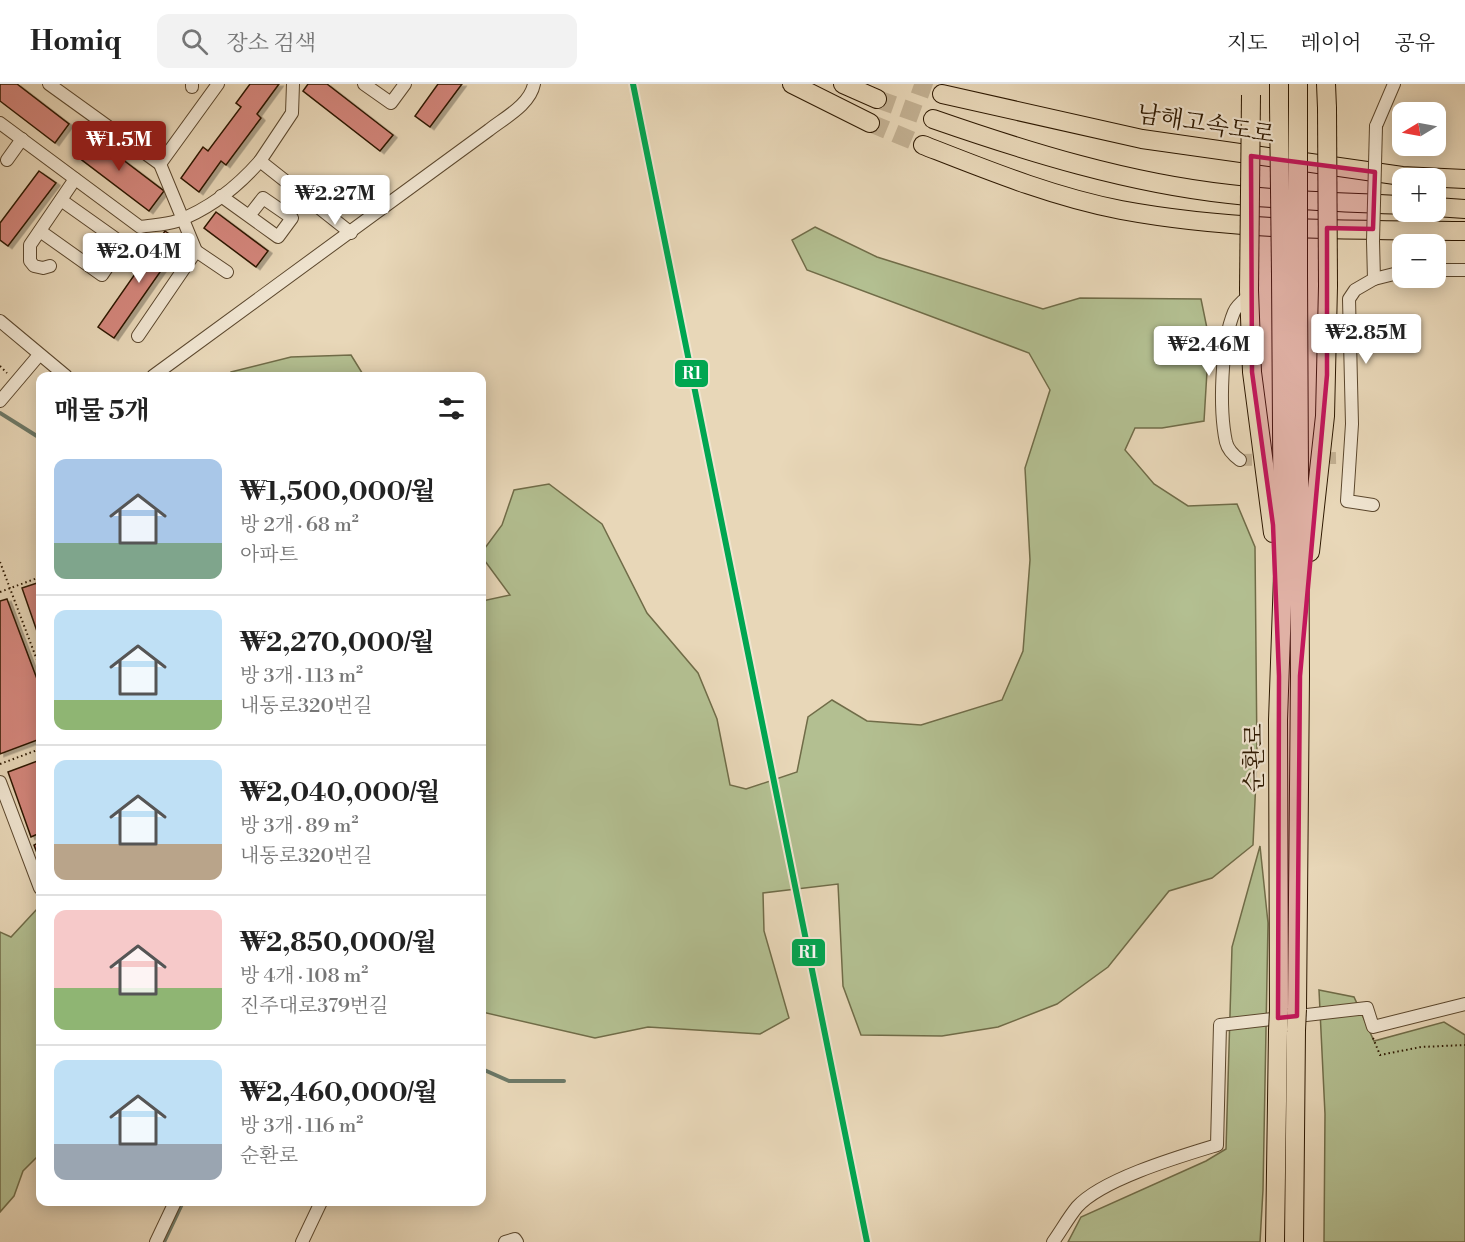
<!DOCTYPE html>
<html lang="ko">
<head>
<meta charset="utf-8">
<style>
  body { margin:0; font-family:"Libre Bodoni","Noto Serif KR",serif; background:#f2f2f2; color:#222; height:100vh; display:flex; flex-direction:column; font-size:22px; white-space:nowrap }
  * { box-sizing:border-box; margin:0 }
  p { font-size:20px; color:#767676 }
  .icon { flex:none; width:33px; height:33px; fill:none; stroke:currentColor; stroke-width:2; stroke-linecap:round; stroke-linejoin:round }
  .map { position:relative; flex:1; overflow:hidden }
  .panel { position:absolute; left:36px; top:288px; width:450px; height:834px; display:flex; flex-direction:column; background:#fff; border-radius:12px; box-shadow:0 3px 15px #0003 }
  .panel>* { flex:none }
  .needle { width:39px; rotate:260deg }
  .buttons { position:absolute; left:1392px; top:18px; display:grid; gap:12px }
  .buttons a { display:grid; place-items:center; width:54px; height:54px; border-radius:12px; background:#fff; box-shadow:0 3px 15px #0003; font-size:30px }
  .price { position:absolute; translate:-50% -51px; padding:0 14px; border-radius:6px; background:#fff; color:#222; font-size:20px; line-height:39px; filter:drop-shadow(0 2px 3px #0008) }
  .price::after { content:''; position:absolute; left:50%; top:36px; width:18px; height:14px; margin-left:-9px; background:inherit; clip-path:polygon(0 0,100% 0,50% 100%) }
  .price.selected { background:#8f2418; color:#fff }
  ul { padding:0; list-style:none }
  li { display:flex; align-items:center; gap:18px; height:150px; padding:0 18px }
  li+li { border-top:2px solid #e0e0e0 }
  li span { display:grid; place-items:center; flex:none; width:168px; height:120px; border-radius:12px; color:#555 }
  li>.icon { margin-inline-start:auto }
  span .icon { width:72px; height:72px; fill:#fffc; stroke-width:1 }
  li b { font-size:26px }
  h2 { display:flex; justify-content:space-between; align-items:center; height:72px; padding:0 18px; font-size:26px }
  header { display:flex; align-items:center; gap:36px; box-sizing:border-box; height:84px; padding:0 30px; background:#fff; border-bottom:2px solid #e0e0e0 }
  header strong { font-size:28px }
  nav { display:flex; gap:33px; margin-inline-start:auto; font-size:21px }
  .search { width:420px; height:54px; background:#f2f2f2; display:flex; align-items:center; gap:15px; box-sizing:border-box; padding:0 21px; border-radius:12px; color:#767676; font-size:22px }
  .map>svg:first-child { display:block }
  .green { fill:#b3bf91; stroke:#706c48; stroke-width:1.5 }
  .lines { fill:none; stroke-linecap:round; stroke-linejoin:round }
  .stream { stroke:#6d7967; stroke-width:4 }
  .building { fill:#d4867c; stroke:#2d1800; stroke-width:1.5; filter:url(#shadow) }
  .minor-tunnel { stroke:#c3b193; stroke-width:12; stroke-dasharray:12 6; stroke-linecap:butt }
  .highway-tunnel { stroke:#c3b193; stroke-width:18; stroke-dasharray:18 9; stroke-linecap:butt }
  .minor-casing { stroke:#5c482e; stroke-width:14 }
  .highway-casing { stroke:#2d1800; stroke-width:20 }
  .path { stroke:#2d1800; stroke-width:2; stroke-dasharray:1.5 3; stroke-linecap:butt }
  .minor { stroke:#f0e5d1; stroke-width:12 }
  .highway { stroke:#e8d7b8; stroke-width:18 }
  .minor-bridge-casing { stroke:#5c482e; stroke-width:14; stroke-linecap:butt }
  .highway-bridge-casing { stroke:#2d1800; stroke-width:20; stroke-linecap:butt }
  .minor-bridge { stroke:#f0e5d1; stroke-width:12 }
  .highway-bridge { stroke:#e8d7b8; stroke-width:18 }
  .rail-1-casing { stroke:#f0e5d1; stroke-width:10 }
  .rail-1 { stroke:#00a651; stroke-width:6 }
  .marked { fill:#c2185b; fill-opacity:0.2; stroke:#c2185b; stroke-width:4.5; stroke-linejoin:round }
  .labels { text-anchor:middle; stroke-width:4.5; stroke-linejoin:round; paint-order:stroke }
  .street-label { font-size:24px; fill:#2d1800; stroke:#f0e5d1 }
  .line-badge { stroke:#f0e5d1; stroke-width:2 }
  .badge-label { font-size:16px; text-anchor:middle; font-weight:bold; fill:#fff }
</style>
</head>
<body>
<header>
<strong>Homiq</strong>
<div class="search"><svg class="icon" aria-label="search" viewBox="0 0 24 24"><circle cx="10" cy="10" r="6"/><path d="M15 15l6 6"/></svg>장소 검색</div>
<nav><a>지도</a><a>레이어</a><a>공유</a></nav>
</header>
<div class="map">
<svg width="1465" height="1158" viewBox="0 0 1465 1158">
  <defs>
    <filter id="shadow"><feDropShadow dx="4" dy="2.5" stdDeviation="0" flood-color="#0004"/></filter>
  </defs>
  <rect width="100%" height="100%" fill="#e8d7b8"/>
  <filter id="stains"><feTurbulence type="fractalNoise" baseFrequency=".00333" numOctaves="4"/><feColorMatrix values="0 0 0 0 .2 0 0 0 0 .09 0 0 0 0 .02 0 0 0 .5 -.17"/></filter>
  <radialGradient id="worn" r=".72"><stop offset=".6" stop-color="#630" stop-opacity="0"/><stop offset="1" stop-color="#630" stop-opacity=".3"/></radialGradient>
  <!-- green -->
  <g class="green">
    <polygon points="815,143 877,173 1043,225 1080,214 1201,215 1209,254 1204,337 1162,344 1135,344 1125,366 1154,400 1188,422 1237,420 1255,463 1257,673 1253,761 1212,794 1169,807 1108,883 1057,920 998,943 942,952 861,951 843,902 838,800 763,809 764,847 789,934 760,950 648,943 595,954 482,928 482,517 510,511 482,473 482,468 502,441 514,406 549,400 602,440 647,529 698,589 717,635 730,701 746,705 797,688 808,633 832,616 867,637 921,641 1002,616 1023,567 1030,476 1025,384 1050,306 1029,269 807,186 792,156"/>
    <polygon points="351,271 364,292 227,292 231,288 291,273"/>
    <polygon points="1260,762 1268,839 1263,1106 1260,1158 1068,1158 1081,1133 1206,1077 1226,1065 1232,863"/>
    <polygon points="37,825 40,831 40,1070 23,1087 14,1112 0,1128 0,848 11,853"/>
    <polygon points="1319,906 1354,913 1374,957 1444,938 1465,951 1465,1158 1324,1158 1325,1030"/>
  </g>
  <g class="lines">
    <!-- stream -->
    <g class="stream">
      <polyline points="0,329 40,354"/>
      <polyline points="482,985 509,997 564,997"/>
      <polyline points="164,1158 183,1118"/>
    </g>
  </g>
  <!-- building -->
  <g class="building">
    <polygon points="0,0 17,0 69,40 55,59 0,17"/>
    <polygon points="279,0 257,30 261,34 226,81 221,77 199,108 181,94 203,63 208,67 241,23 236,19 250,0"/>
    <polygon points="308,0 327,0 393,51 380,67 303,7"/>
    <polygon points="438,0 462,0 430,43 415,32"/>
    <polygon points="89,50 164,107 149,127 74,70"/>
    <polygon points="39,87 56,99 8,162 0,156 0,139"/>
    <polygon points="216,128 268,167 256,183 204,144"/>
    <polygon points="165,147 181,158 114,254 98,243"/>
    <polygon points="40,498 40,556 22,504"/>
    <polygon points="7,515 40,603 40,655 0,670 0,517"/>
    <polygon points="40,676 40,749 31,753 8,688"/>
    <polygon points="40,758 40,777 34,761"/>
  </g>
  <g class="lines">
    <!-- minor-tunnel -->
    <polyline class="minor-tunnel" points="1240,376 1336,374"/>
    <!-- highway-tunnel -->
    <g class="highway-tunnel">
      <polyline points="914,0 942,10"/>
      <polyline points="877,15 933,35"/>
      <polyline points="870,39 923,61"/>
    </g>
    <!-- minor casing -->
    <g class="minor-casing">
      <g id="minor">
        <polyline points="49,0 160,80 218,0"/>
        <polyline points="192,0 192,3"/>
        <polyline points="293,0 292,29 260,77 351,149"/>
        <polyline points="364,0 391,19 405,0"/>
        <path d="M0,39l140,104c11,-2 25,-2 37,-6 32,-12 61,-35 83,-60"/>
        <polyline points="1376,42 1394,0"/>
        <polyline points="7,76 22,55"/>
        <polyline points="160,80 196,167"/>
        <polyline points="221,112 278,153 292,134 263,114 249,132"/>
        <polyline points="40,147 102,191 123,160 61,116"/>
        <polyline points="1373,157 1374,195 1355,206 1349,215 1352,340 1347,417 1373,421"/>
        <polyline points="50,182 43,184 34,182 30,177 30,161 75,95"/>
        <polyline points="1436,186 1465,186"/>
        <polyline points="1374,195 1402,188"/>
        <polyline points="0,237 66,292"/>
        <polyline points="138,252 196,167 227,188"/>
        <path d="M153,292l336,-246c15,-12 41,-25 45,-46"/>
        <polyline points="0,317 39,271"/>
        <path d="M1240,376c-7,-5 -12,-10 -14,-18 -7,-33 -5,-99 8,-130 3,-7 10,-12 16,-17"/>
        <polyline points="0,698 40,804"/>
        <polyline points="156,1158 175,1118"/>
        <polyline points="302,1158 321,1118"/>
        <polyline points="505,1158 515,1155 517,1158"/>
        <path d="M1053,1158c8,-11 15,-24 24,-35 25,-28 104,-51 140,-62l3,-120 147,-17 6,19 92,-23"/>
      </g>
    </g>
    <!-- highway casing -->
    <g class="highway-casing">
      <g id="highway">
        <polyline points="792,0 870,39"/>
        <polyline points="843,0 877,15"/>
        <polyline points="1279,0 1279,21"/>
        <polyline points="1298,0 1298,21"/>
        <polyline points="1326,0 1327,24"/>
        <polyline points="942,10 1142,55 1402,92 1465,95"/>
        <path d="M933,35c95,33 195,64 296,75 57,7 116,8 173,11"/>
        <path d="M923,61c64,25 130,52 198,65 113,21 230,20 344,21"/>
        <polyline points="1436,123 1465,125"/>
        <polyline points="1249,206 1252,288 1273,449"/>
        <polyline points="1310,468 1325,332 1328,202"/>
        <polyline points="1297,925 1300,592 1298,191"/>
        <polyline points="1279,926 1278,636 1283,492 1281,191"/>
        <polyline points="1275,1158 1278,947"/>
        <polyline points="1294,1158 1296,946"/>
      </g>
    </g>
    <!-- path -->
    <g class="path">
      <polyline points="0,282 7,289"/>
      <polyline points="0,478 40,584"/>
      <polyline points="0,508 40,493"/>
      <polyline points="0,680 40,665"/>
      <polyline points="1373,954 1380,971 1421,963 1465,961"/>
    </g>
    <!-- minor -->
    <use href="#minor" class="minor"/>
    <!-- highway -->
    <use href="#highway" class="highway"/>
    <!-- minor-bridge casing -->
    <g class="minor-bridge-casing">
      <polyline id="minor-bridge" points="1373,157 1376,42"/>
    </g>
    <!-- highway-bridge casing -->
    <g class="highway-bridge-casing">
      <g id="highway-bridge">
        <polyline points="1279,21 1281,191"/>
        <polyline points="1298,21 1298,191"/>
        <polyline points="1327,24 1328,202"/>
        <polyline points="1249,206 1251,11"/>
        <polyline points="1296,946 1297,925"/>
        <polyline points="1278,947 1279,926"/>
      </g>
    </g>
    <!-- minor-bridge -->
    <use href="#minor-bridge" class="minor-bridge"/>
    <!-- highway-bridge -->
    <use href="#highway-bridge" class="highway-bridge"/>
    <!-- rail-1 casing -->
    <g class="rail-1-casing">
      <polyline id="rail-1" points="633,0 867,1158"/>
    </g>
    <!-- rail-1 -->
    <use href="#rail-1" class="rail-1"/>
  </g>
  <!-- marked area -->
  <path class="marked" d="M1251,72l124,16 -2,57 -46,-1v147l-27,301 -3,340 -19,2 1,-342 -6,-151 -21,-153z"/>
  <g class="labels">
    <!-- street labels -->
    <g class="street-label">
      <text transform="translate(1206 40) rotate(9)" y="8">남해고속도로</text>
      <text transform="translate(1254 674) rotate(-90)" y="8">순환로</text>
    </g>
  </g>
  <g class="line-badge">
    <rect x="674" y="275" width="35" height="29" rx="6" fill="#00a651"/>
    <rect x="791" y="854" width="35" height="29" rx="6" fill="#00a651"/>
  </g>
  <g class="badge-label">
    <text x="692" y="295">R1</text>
    <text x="808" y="874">R1</text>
  </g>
  <rect width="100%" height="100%" filter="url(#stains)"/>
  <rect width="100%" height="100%" fill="url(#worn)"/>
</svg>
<div class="buttons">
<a><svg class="needle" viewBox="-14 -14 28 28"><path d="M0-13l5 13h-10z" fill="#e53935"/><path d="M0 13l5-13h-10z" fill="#767676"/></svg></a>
<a>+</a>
<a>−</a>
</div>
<b class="price selected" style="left:119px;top:88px">₩1.5M</b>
<b class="price" style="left:335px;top:142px">₩2.27M</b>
<b class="price" style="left:139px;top:200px">₩2.04M</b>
<b class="price" style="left:1366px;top:281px">₩2.85M</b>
<b class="price" style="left:1209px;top:293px">₩2.46M</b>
<section class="panel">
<h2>매물 5개<svg class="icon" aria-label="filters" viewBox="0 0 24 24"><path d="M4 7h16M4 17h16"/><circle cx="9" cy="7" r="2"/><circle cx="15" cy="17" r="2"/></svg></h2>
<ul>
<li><span style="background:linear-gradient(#a9c7e8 70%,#7fa58c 0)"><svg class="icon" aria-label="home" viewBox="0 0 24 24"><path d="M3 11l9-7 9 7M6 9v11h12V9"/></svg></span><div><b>₩1,500,000/월</b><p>방 2개 · 68 m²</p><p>아파트</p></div></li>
<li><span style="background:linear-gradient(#bfe0f5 75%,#8fb573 0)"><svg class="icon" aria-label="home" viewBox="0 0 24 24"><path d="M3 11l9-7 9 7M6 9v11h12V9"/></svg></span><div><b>₩2,270,000/월</b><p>방 3개 · 113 m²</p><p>내동로320번길</p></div></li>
<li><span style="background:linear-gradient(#bfe0f5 70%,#b9a48a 0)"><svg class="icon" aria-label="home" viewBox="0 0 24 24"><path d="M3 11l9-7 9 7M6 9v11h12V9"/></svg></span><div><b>₩2,040,000/월</b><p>방 3개 · 89 m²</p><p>내동로320번길</p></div></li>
<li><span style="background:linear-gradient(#f6c9c9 65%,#8fb573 0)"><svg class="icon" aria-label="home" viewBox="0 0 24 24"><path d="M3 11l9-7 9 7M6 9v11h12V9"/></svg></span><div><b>₩2,850,000/월</b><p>방 4개 · 108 m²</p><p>진주대로379번길</p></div></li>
<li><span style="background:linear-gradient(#bfe0f5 70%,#9aa5b1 0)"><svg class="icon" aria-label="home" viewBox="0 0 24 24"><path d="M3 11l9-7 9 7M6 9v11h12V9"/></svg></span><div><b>₩2,460,000/월</b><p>방 3개 · 116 m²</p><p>순환로</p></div></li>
</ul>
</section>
</div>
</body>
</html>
